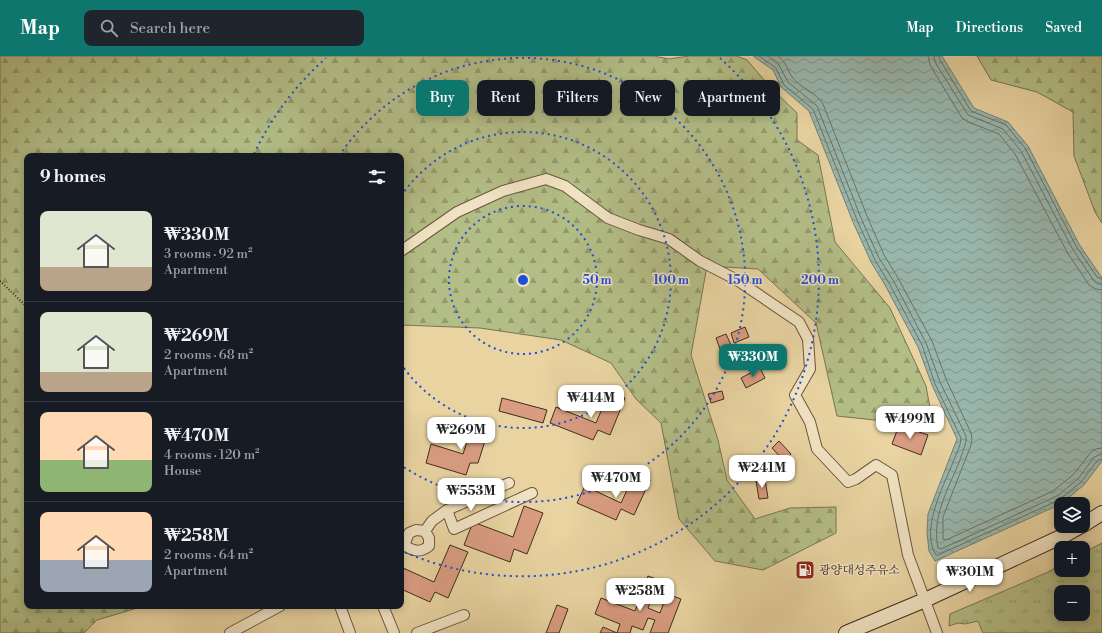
<!DOCTYPE html>
<html lang="en">
<head>
<meta charset="utf-8">
<style>
  body { margin:0; font-family:"Libre Bodoni","Noto Serif KR",serif; background:#20242c; color:#f1f3f6; height:100vh; display:flex; flex-direction:column; font-size:15px; white-space:nowrap }
  * { box-sizing:border-box; margin:0 }
  p { font-size:13px; color:#9ea1a6 }
  .icon { flex:none; width:22px; height:22px; fill:none; stroke:currentColor; stroke-width:2; stroke-linecap:round; stroke-linejoin:round }
  .map { position:relative; flex:1; overflow:hidden }
  .panel { position:absolute; left:24px; top:97px; width:380px; height:456px; display:flex; flex-direction:column; background:#171b24; border-radius:8px; box-shadow:0 2px 10px #0003 }
  .panel>* { flex:none }
  .top-card { position:absolute; left:416px; top:24px; width:380px; height:36px; display:flex; gap:8px }
  .controls { position:absolute; left:1054px; top:441px; display:grid; gap:8px }
  .controls a { display:grid; place-items:center; width:36px; height:36px; border-radius:8px; background:#171b24; box-shadow:0 2px 10px #0003; font-size:20px }
  .price { position:absolute; translate:-50% -34px; padding:0 9px; border-radius:8px; background:#fff; color:#222; font-size:13px; line-height:26px; filter:drop-shadow(0 1px 2px #0008) }
  .price::after { content:''; position:absolute; left:50%; top:24px; width:12px; height:9px; margin-left:-6px; background:inherit; clip-path:polygon(0 0,100% 0,50% 100%) }
  .price.selected { background:#0f766e; color:#fff }
  ul { padding:0; list-style:none }
  li { display:flex; align-items:center; gap:12px; height:100px; padding:0 16px }
  li+li { border-top:1px solid #363941 }
  li span { display:grid; place-items:center; flex:none; width:112px; height:80px; border-radius:8px; color:#555 }
  li>.icon { margin-inline-start:auto }
  span .icon { width:48px; height:48px; fill:#fffc; stroke-width:1 }
  li b { font-size:17px }
  h2 { display:flex; justify-content:space-between; align-items:center; height:48px; padding:0 16px; font-size:17px }
  .chip { padding:0 14px; border-radius:8px; background:#171b24; box-shadow:0 2px 10px #0003; font-size:14px; line-height:36px }
  .chip.selected { background:#0f766e; color:#fff }
  header { display:flex; align-items:center; gap:24px; box-sizing:border-box; height:56px; padding:0 20px; background:#0f766e; color:#fff }
  header strong { font-size:19px }
  nav { display:flex; gap:22px; margin-inline-start:auto; font-size:14px }
  .search { width:280px; height:36px; background:#20242c; display:flex; align-items:center; gap:10px; box-sizing:border-box; padding:0 14px; border-radius:8px; color:#9ea1a6; font-size:15px }
  .map>svg:first-child { display:block }
  .forest { fill:url(#forest-firs); stroke:#7a7452 }
  .park { fill:url(#park-tufts); stroke:#7a7452; fill-rule:evenodd }
  .water { fill:url(#water-waves); stroke:#757f74 }
  .lines { fill:none; stroke-linecap:round; stroke-linejoin:round }
  .shore { stroke:#6c7166; stroke-width:1 }
  .building { fill:#d99c81; stroke:#402c1f }
  .street-casing { stroke:#6a5640; stroke-width:12 }
  .secondary-casing { stroke:#402c1f; stroke-width:16 }
  .path { stroke:#402c1f; stroke-width:2; stroke-dasharray:1 2; stroke-linecap:butt }
  .street { stroke:#f0e2c2; stroke-width:10 }
  .secondary { stroke:#f0e2c2; stroke-width:14 }
  .ring { fill:none; stroke:#1d4ed8; stroke-width:2; stroke-dasharray:2 4 }
  .labels { text-anchor:middle; stroke-width:3; stroke-linejoin:round; paint-order:stroke }
  .poi-label { font-size:12px; fill:#402c1f; stroke:#f0e2c2; text-anchor:start }
  .centre { fill:#1d4ed8; stroke:#f0e2c2; stroke-width:2 }
  .ring-label { font-size:12px; text-anchor:middle; font-weight:bold; fill:#1d4ed8; stroke:#f0e2c2; stroke-width:3; stroke-linejoin:round; paint-order:stroke }
</style>
</head>
<body>
<header>
<strong>Map</strong>
<div class="search"><svg class="icon" aria-label="search" viewBox="0 0 24 24"><circle cx="10" cy="10" r="6"/><path d="M15 15l6 6"/></svg>Search here</div>
<nav><a>Map</a><a>Directions</a><a>Saved</a></nav>
</header>
<div class="map">
<svg width="1102" height="577" viewBox="0 0 1102 577">
  <defs>
    <pattern id="forest-firs" width="22" height="20" patternUnits="userSpaceOnUse"><rect width="22" height="20" fill="#b3bd86"/><path d="M5 1l3.5 6h-7zM16 11l3.5 6h-7z" fill="#939a6d"/></pattern>
    <pattern id="park-tufts" width="24" height="20" patternUnits="userSpaceOnUse"><rect width="24" height="20" fill="#b3bd86"/><path d="M3 7l-1-3M5 7V3M7 7l1-3M15 17l-1-3M17 17v-4M19 17l1-3" fill="none" stroke="#939a6d"/></pattern>
    <pattern id="water-waves" width="16" height="10" patternUnits="userSpaceOnUse"><rect width="16" height="10" fill="#98b6ac"/><path d="M0 5q4-4 8 0t8 0" fill="none" stroke="#7d948b"/></pattern>
  </defs>
  <rect width="100%" height="100%" fill="#e8d3a1"/>
  <filter id="stains"><feTurbulence type="fractalNoise" baseFrequency=".005" numOctaves="4"/><feColorMatrix values="0 0 0 0 .2 0 0 0 0 .09 0 0 0 0 .02 0 0 0 .5 -.17"/></filter>
  <radialGradient id="worn" r=".72"><stop offset=".6" stop-color="#630" stop-opacity="0"/><stop offset="1" stop-color="#630" stop-opacity=".3"/></radialGradient>
  <!-- forest -->
  <g class="forest">
    <polygon points="0,0 654,0 669,3 689,0 737,0 747,4 771,32 797,57 797,84 818,99 835,186 890,252 926,330 932,363 903,367 837,360 816,267 758,213 707,210 691,299 718,384 727,424 755,463 790,452 836,451 836,477 763,514 715,505 679,463 661,367 636,343 611,307 561,284 480,272 401,269 401,100 27,100 27,550 144,550 97,564 84,577 0,577"/>
    <polygon points="977,0 1102,0 1102,167 1095,156 1074,100 1073,56 1037,36 991,24"/>
  </g>
  <!-- park -->
  <path class="park" d="M1102,487v90h-119l-5,-12 -13,3 -7,-1 -9,3 1,-12 96,-41 15,-8v5h22v-17zM1061,536h22v22h-22z"/>
  <!-- water -->
  <polygon class="water" points="753,0 942,0 974,52 1008,66 1028,90 1079,188 1102,222 1102,405 1084,429 1061,448 935,505 929,495 927,477 928,458 957,383 932,329 918,291 885,229 871,206 853,166 809,55 781,31 773,14"/>
  <g class="lines">
    <!-- shore -->
    <g class="shore">
      <path d="M759,0l17,12 8,17 29,24 44,111 18,40 14,23 33,62 13,39 26,54c0,6 -3,12 -5,17 -10,27 -37,73 -20,100h2l121,-55 22,-18 16,-21 5,-2"/>
      <path d="M768,0l11,9 9,17 29,24 44,112 18,40 14,22 33,63 14,39 26,54c1,7 -3,14 -5,21 -11,30 -30,58 -23,91l3,1 116,-53 21,-17 16,-22 8,-3"/>
      <path d="M778,0c8,6 9,13 14,21 8,11 24,15 31,27l44,112 17,39 14,23 34,63 14,38 25,54 1,6 -1,6 -28,72v22l3,1 107,-49 20,-16 18,-23 5,-3 6,-1"/>
      <polyline points="928,0 930,9 962,62 968,66 999,78 1015,98 1067,196 1089,229 1096,233 1102,234"/>
      <polyline points="934,0 935,6 968,59 1003,73 1021,95 1072,192 1094,225 1098,228 1102,228"/>
      <polyline points="939,0 940,4 971,55 1006,69 1025,92 1076,190 1097,221 1102,223"/>
    </g>
  </g>
  <!-- building -->
  <g class="building">
    <polygon points="745,271 749,281 734,287 731,277"/>
    <polygon points="726,278 731,289 720,293 716,282"/>
    <polygon points="760,312 765,322 746,332 741,322"/>
    <polygon points="722,335 724,343 711,347 708,338"/>
    <polygon points="609,336 625,342 610,379 598,374 593,384 550,367 556,351 596,367"/>
    <polygon points="502,342 547,354 543,367 499,355"/>
    <polygon points="474,364 490,369 478,407 470,407 466,419 426,407 431,388 463,398"/>
    <polygon points="899,369 928,379 921,399 892,388"/>
    <polygon points="779,385 791,398 784,405 772,392"/>
    <polygon points="635,417 650,424 634,459 621,453 616,464 577,447 585,430 621,447"/>
    <polygon points="765,423 768,442 759,443 756,425"/>
    <polygon points="524,450 543,457 527,498 514,493 510,506 464,489 473,466 513,481"/>
    <polygon points="450,489 468,496 448,542 435,536 430,546 401,533 401,511 434,526"/>
    <polygon points="648,520 659,524 648,552 660,557 667,538 681,543 668,577 650,577 655,564 648,562 643,574 632,570 630,577 600,577 603,571 617,577 620,568 595,558 601,542 635,555"/>
    <polygon points="557,549 568,553 559,577 546,577"/>
  </g>
  <g class="lines">
    <!-- street casing -->
    <g class="street-casing">
      <g id="street">
        <polyline points="401,195 457,156 503,135 546,123 565,130 608,162 639,174 669,183 700,205 737,224 799,266 808,283 810,313 795,339 810,366 817,393 848,426 856,423 876,409 892,419 908,499 937,577"/>
        <polyline points="447,454 454,473 532,437"/>
        <path d="M416,474l9,1 4,7v8c-8,6 -13,6 -22,1l-2,-4 4,-10z"/>
        <polyline points="425,475 432,465 447,454 509,427"/>
        <polyline points="340,550 350,577"/>
        <polyline points="383,550 394,577"/>
        <polyline points="230,577 280,550"/>
        <polyline points="417,577 464,559"/>
      </g>
    </g>
    <!-- secondary casing -->
    <g class="secondary-casing">
      <g id="secondary">
        <polyline points="1083,469 1102,457"/>
        <polyline points="846,577 925,544 1065,479 1081,470"/>
      </g>
    </g>
    <!-- path -->
    <polyline class="path" points="0,225 27,251"/>
    <!-- street -->
    <use href="#street" class="street"/>
    <!-- secondary -->
    <use href="#secondary" class="secondary"/>
  </g>
  <!-- distance rings -->
  <g class="ring">
    <circle cx="523" cy="224" r="74"/>
    <path d="M401 140A148 148 0 1 1 401 308"/>
    <path d="M339 100A222 222 0 1 1 402 410"/>
    <path d="M254 98A297 297 0 0 1 326 2M720 2A297 297 0 0 1 402 495"/>
  </g>
  <!-- icons -->
  <defs>
    <g id="fuel-square" transform="scale(1)"><rect x="-9" y="-9" width="18" height="18" rx="4" fill="#8f2418" stroke="#f0e2c2"/><path d="M-5.5-6h7V0h2V4h1.3V-2.5L3-4.5l.8-.8L6-3V5H2.5V1h-1V6h-7ZM-4.2-4.7v3.2H.2V-4.7Z" fill="#fff"/></g>
  </defs>
  <g fill-rule="evenodd">
    <use href="#fuel-square" x="805" y="514"/>
  </g>
  <g class="labels">
    <!-- poi labels -->
    <g class="poi-label">
      <text x="819" y="518">광양대성주유소</text>
    </g>
  </g>
  <circle cx="523" cy="224" r="6" class="centre"/>
  <g class="ring-label">
    <text x="597" y="228">50 m</text>
    <text x="671" y="228">100 m</text>
    <text x="745" y="228">150 m</text>
    <text x="820" y="228">200 m</text>
  </g>
  <rect width="100%" height="100%" filter="url(#stains)"/>
  <rect width="100%" height="100%" fill="url(#worn)"/>
</svg>
<div class="controls">
<a><svg class="icon" aria-label="layers" viewBox="0 0 24 24"><path d="M12 4l9 5-9 5-9-5zM3 14l9 5 9-5"/></svg></a>
<a>+</a>
<a>−</a>
</div>
<b class="price selected" style="left:753px;top:322px">₩330M</b>
<b class="price" style="left:591px;top:363px">₩414M</b>
<b class="price" style="left:910px;top:384px">₩499M</b>
<b class="price" style="left:461px;top:395px">₩269M</b>
<b class="price" style="left:762px;top:433px">₩241M</b>
<b class="price" style="left:616px;top:443px">₩470M</b>
<b class="price" style="left:471px;top:456px">₩553M</b>
<b class="price" style="left:970px;top:537px">₩301M</b>
<b class="price" style="left:640px;top:556px">₩258M</b>
<div class="top-card">
<a class="chip selected">Buy</a>
<a class="chip">Rent</a>
<a class="chip">Filters</a>
<a class="chip">New</a>
<a class="chip">Apartment</a>
</div>
<section class="panel">
<h2>9 homes<svg class="icon" aria-label="filters" viewBox="0 0 24 24"><path d="M4 7h16M4 17h16"/><circle cx="9" cy="7" r="2"/><circle cx="15" cy="17" r="2"/></svg></h2>
<ul>
<li><span style="background:linear-gradient(#dfe7d0 70%,#b9a48a 0)"><svg class="icon" aria-label="home" viewBox="0 0 24 24"><path d="M3 11l9-7 9 7M6 9v11h12V9"/></svg></span><div><b>₩330M</b><p>3 rooms · 92 m²</p><p>Apartment</p></div></li>
<li><span style="background:linear-gradient(#dfe7d0 75%,#b9a48a 0)"><svg class="icon" aria-label="home" viewBox="0 0 24 24"><path d="M3 11l9-7 9 7M6 9v11h12V9"/></svg></span><div><b>₩269M</b><p>2 rooms · 68 m²</p><p>Apartment</p></div></li>
<li><span style="background:linear-gradient(#ffd9b3 60%,#8fb573 0)"><svg class="icon" aria-label="home" viewBox="0 0 24 24"><path d="M3 11l9-7 9 7M6 9v11h12V9"/></svg></span><div><b>₩470M</b><p>4 rooms · 120 m²</p><p>House</p></div></li>
<li><span style="background:linear-gradient(#ffd9b3 60%,#9aa5b1 0)"><svg class="icon" aria-label="home" viewBox="0 0 24 24"><path d="M3 11l9-7 9 7M6 9v11h12V9"/></svg></span><div><b>₩258M</b><p>2 rooms · 64 m²</p><p>Apartment</p></div></li>
</ul>
</section>
</div>
</body>
</html>
